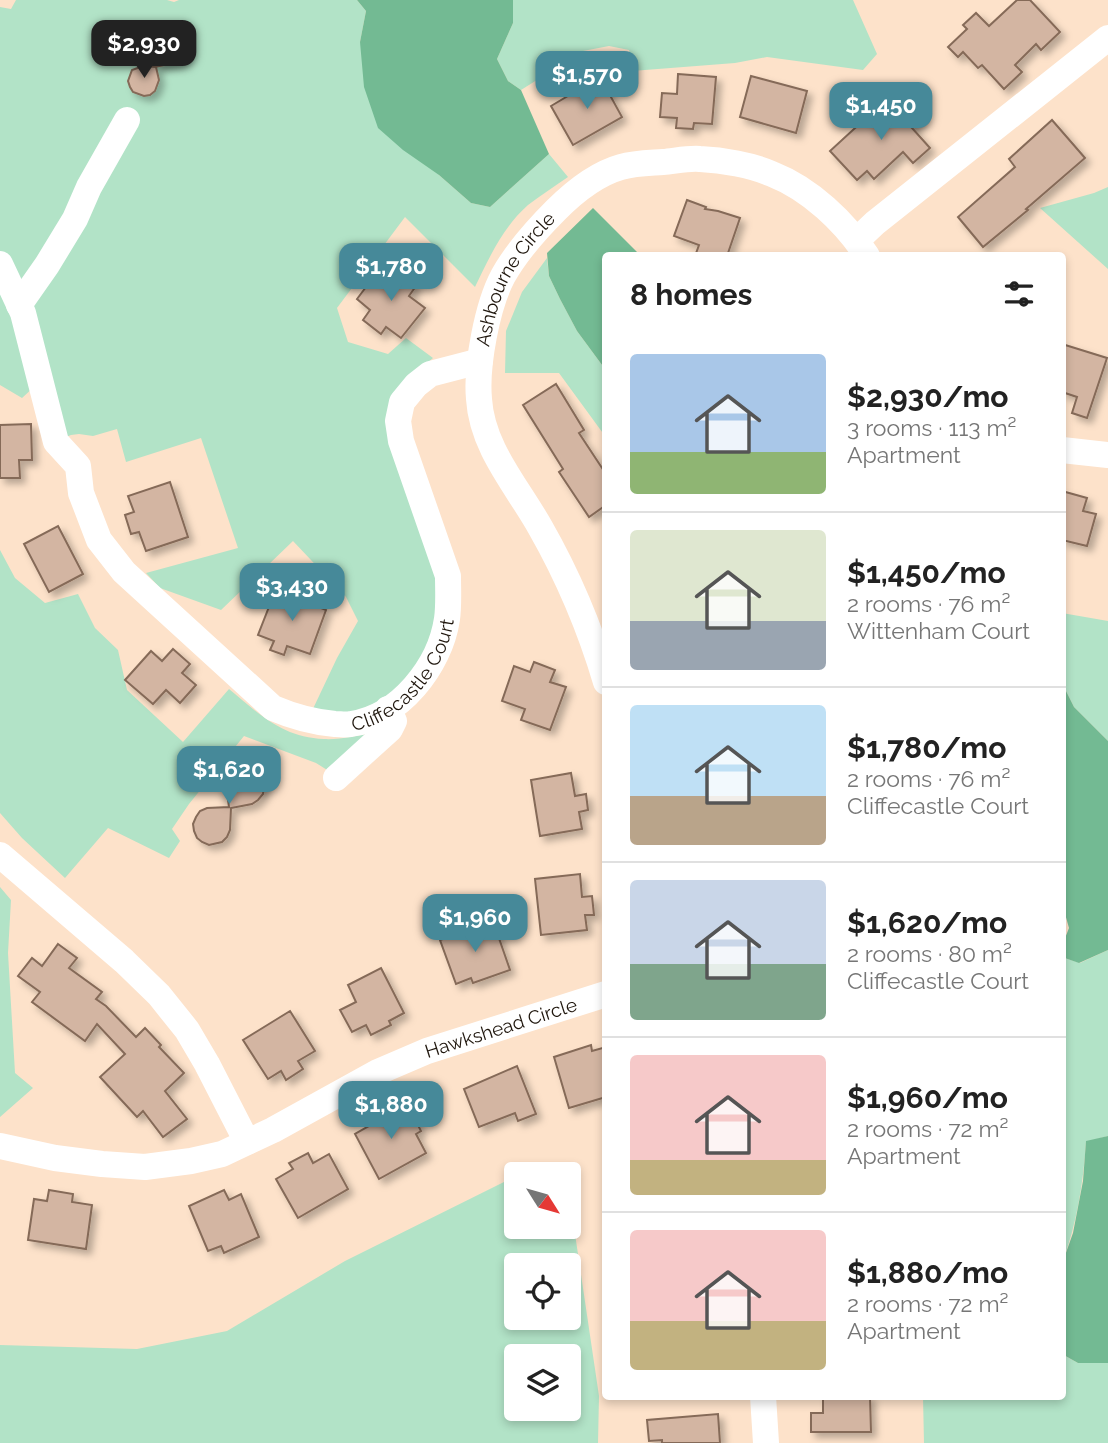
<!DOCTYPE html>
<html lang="en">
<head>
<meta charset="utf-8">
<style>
  body { margin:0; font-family:Raleway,sans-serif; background:#f6f6f6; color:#222; height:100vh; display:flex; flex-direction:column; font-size:26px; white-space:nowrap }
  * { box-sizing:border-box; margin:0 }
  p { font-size:23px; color:#767676 }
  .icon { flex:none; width:38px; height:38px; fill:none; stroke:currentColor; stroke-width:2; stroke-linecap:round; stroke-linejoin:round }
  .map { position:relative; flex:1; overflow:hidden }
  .drawer { position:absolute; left:602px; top:252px; width:464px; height:1148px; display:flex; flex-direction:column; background:#fff; border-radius:7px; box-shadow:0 4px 10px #0003 }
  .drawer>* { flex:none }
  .needle { width:46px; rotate:127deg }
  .buttons { position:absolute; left:504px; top:1162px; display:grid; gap:14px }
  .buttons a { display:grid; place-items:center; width:77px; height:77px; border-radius:7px; background:#fff; box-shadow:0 4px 10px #0003; font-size:35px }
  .price { position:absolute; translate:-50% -60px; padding:0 16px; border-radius:14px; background:#468999; color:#fff; font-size:23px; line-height:46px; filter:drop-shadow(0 2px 4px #0008) }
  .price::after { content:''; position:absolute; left:50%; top:42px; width:21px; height:16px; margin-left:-10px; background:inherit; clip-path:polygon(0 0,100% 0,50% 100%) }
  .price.current { background:#222; color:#fff }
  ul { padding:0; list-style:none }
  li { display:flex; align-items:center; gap:21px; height:175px; padding:0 28px }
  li+li { border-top:2px solid #e0e0e0 }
  li span { display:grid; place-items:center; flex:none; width:196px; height:140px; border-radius:7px; color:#555 }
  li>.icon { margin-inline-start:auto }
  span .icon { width:84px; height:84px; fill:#fffc; stroke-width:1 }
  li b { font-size:30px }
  h2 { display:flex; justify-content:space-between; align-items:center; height:84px; padding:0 28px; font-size:30px }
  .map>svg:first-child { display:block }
  .green { fill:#b2e3c7; fill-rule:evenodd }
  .forest { fill:#73ba93 }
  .building { fill:#d3b5a2; stroke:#856a58; stroke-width:2; filter:url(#shadow) }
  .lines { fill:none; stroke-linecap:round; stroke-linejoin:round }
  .minor { stroke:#fff; stroke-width:26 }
  .labels { text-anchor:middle; stroke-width:6; stroke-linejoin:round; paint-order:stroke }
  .street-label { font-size:19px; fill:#1f160d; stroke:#fff }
</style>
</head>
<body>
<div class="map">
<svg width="1108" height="1443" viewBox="0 0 1108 1443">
  <defs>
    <filter id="shadow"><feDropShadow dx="5" dy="5" stdDeviation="3.5" flood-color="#0004"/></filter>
  </defs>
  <rect width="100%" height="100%" fill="#fde2ca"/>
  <!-- green -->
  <g class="green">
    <path d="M16,0h151l7,2 5,-2h178l9,11 -6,31 79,133 32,28 19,4 59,-53 19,23c-13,9 -27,18 -40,28 -25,22 -39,53 -53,82l-70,-70 -68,91 11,34 40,12 18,-16 27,20 -24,21 -10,13 38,193 1,28 -16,46 -32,37 -37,18 -42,-1 26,-55 21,-37 -12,-24 -53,-56 -72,69 -61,-22 -14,-15 92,-25 -37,-110 -75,24 -9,-33 -24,7 -14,-2 -8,1 -23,9 -14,-57 -12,11 -22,-13v-378l11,2z"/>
    <polygon points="513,0 853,0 877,54 863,70 767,57 735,63 632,71 629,50 609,46 583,51 521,90 508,81 497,59 513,23"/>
    <polygon points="1108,187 1108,269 1040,208 1094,193"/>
    <polygon points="547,258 549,276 560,299 577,331 605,369 605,436 559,373 505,373 506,331 522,292"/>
    <path d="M0,550l15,28 30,25 33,-9 17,34 23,22 9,40 56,52 46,-53c30,25 54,49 95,50 16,1 34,-4 50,-6l-42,40 -16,-10 -72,-27 -55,68 -17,25 8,12 -11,17 -61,-30 -43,50 -43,-40 -22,-25z"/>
    <polygon points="1062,613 1108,621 1108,741 1074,707 1062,683"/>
    <polygon points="0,887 11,900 8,953 15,1073 33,1088 0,1117"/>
    <path d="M1108,950v186l-22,6c-3,44 -9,80 -24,122v-307l18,6z"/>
    <path d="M516,1176v51h53v-16l6,23 24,162 -1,47h-598v-98l137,4 90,-18 118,-70zM569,1265v53h-53v-53zM569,1356v53h-53v-53z"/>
    <polygon points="1062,1354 1078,1363 1108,1363 1108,1443 924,1443 923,1397 1062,1396"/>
  </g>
  <!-- forest -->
  <g class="forest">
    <polygon points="357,0 513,0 513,23 497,59 508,81 521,90 549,154 490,207 471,203 439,175 403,150 378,128 364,87 360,42 366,11"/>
    <polygon points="593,208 640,255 606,256 605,369 577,331 560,299 549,276 547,253"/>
    <polygon points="1062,683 1074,707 1108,741 1108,950 1079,963 1062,957 1062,946 1069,928 1062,903"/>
    <polygon points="1108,1136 1108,1363 1078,1363 1062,1354 1062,1264 1073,1233 1083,1181 1086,1141"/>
  </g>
  <!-- building -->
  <g class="building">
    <polygon points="1017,0 1030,0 1060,32 1041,50 1036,44 1015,65 1022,72 1004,89 982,65 978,68 963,52 958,57 948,47 967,29 963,25 976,13 989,26"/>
    <polygon points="171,33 178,35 183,39 186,45 187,52 184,58 178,62 155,67 157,44 165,35"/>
    <polygon points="143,66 156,67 159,80 155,91 150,95 144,96 133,92 130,87 128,81 132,70"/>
    <polygon points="678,74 716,77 712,124 694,123 693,129 676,128 677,118 660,117 662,93 677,94"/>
    <polygon points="751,76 807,91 796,133 740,117"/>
    <polygon points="600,77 622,117 573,145 551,106"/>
    <polygon points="908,102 922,118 912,128 930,148 913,163 903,152 874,179 867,171 857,180 830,151 878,107 889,119"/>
    <polygon points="1052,120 1085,158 1026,209 1028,210 983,247 958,217 1015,167 1009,159"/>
    <polygon points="687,200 706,207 705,209 718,211 740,218 727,256 695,256 699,245 674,236"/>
    <polygon points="392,266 416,286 409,296 425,308 401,338 386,327 381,334 363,320 370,310 357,299 372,279 378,283"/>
    <polygon points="1062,344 1107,358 1087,418 1072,413 1077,397 1062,392"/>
    <polygon points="556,384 584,430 579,433 606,474 606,505 589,517 559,472 563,469 523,405"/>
    <polygon points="31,424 32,460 19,460 20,478 0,478 0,425"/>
    <polygon points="170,482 188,537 146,551 139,532 131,534 125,515 134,512 128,496"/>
    <polygon points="1062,491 1087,498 1083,511 1096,514 1087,546 1062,540"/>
    <polygon points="58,526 83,574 49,592 24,544"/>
    <polygon points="276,589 326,610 310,654 287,646 284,655 270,650 274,641 258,635"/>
    <polygon points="173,649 190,664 182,673 196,685 180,703 166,690 153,704 125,680 151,651 162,661"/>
    <polygon points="534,662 555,670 550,682 566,687 550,730 521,720 525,709 502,701 514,666 530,672"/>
    <polygon points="243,767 251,768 258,772 263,778 264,786 263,794 258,800 252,804 231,808 230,830 227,837 222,842 209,845 202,842 197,838 194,831 193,824 196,817 200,811 207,808 229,807 226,786 227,779 231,773"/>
    <polygon points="571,773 575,796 586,794 588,810 579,812 582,829 540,836 531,780"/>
    <polygon points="580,874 582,897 592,896 594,915 585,915 587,930 541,935 535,879"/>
    <polygon points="493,921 510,970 473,983 471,978 456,984 440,940"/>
    <polygon points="58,944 77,958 69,968 102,992 96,999 106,1006 136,1037 145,1028 161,1045 159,1047 184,1073 165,1091 187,1119 163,1137 143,1111 137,1117 100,1077 125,1054 97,1024 85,1041 32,1002 40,992 18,976 32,958 42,966"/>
    <polygon points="381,968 404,1013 389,1021 391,1025 371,1035 366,1025 352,1032 340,1010 356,1002 348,985"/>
    <polygon points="290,1011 315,1051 298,1061 303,1069 286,1080 281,1071 268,1079 243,1040"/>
    <polygon points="591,1045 592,1051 606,1047 606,1097 569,1108 554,1057"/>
    <polygon points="517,1066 536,1114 518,1121 515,1113 479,1127 464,1089"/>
    <polygon points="389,1107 395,1117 410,1109 421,1131 416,1134 426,1153 379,1179 355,1134 374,1123 371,1117"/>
    <polygon points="308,1153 313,1163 329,1154 348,1189 298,1218 276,1179 293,1169 289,1163"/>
    <polygon points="49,1190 73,1194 72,1202 92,1205 86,1249 28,1240 34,1199 47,1201"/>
    <polygon points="224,1190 229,1200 241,1194 259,1237 224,1253 221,1246 208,1251 189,1206"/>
    <polygon points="823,1396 870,1396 871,1432 811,1432 811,1413 823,1413"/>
    <polygon points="718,1414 720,1443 662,1443 662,1440 649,1441 647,1420"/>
  </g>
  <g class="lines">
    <!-- minor -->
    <g class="minor">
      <polyline points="857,240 875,223 1108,38"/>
      <path id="s1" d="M0,264l23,49 33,129 22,24 3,27 18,47 25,32 149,136c21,9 39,14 62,16 5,0 11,1 16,0 49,-7 89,-58 96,-105 2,-14 1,-28 1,-43l-47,-135 -3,-20 4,-19 14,-17 14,-11 50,-13"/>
      <polyline points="19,305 47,265 75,219 89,187 127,120"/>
      <polyline points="1062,450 1108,455"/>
      <path id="s2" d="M606,682c-16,-54 -38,-106 -66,-155 -23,-41 -58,-79 -61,-128 -3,-33 8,-93 24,-123 14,-25 33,-46 53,-66 18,-18 40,-36 65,-43 14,-4 28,-4 42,-5 12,-1 25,-4 37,-3 22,1 52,6 72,15 38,15 73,48 95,82"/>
      <polyline points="336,778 390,729 394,721 388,709"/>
      <polyline points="0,855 124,961 159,995 187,1030 207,1064 247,1142"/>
      <path id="s3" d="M0,1146l55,12 47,6 43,3 46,-6 31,-7 51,-24 105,-58 49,-21 179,-57"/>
      <polyline points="763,1396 766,1443"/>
    </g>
  </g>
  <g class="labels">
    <!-- street labels -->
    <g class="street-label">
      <text dy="7" stroke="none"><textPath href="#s2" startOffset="441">Ashbourne Circle</textPath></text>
      <text dy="7" stroke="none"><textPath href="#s1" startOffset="696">Cliffecastle Court</textPath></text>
      <text dy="7" stroke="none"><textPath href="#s3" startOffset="532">Hawkshead Circle</textPath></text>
    </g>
  </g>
</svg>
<div class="buttons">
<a><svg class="needle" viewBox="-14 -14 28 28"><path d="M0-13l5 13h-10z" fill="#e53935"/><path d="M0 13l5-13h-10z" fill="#767676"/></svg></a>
<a><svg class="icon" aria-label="locate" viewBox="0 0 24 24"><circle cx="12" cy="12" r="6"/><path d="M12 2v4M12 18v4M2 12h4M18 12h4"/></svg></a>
<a><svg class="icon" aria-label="layers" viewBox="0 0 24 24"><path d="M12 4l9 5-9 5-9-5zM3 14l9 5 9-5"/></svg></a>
</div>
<b class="price current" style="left:144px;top:80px">$2,930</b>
<b class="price" style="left:587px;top:111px">$1,570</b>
<b class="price" style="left:881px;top:142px">$1,450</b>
<b class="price" style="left:391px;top:303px">$1,780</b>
<b class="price" style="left:292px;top:623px">$3,430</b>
<b class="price" style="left:229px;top:806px">$1,620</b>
<b class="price" style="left:475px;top:954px">$1,960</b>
<b class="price" style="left:391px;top:1141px">$1,880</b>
<section class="drawer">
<h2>8 homes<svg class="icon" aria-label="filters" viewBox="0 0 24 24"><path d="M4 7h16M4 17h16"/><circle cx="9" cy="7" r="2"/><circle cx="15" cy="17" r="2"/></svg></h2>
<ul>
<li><span style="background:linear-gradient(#a9c7e8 70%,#8fb573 0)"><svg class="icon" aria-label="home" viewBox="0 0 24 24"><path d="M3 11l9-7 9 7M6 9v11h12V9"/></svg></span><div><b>$2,930/mo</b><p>3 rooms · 113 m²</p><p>Apartment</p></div></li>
<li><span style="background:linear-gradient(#dfe7d0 65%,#9aa5b1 0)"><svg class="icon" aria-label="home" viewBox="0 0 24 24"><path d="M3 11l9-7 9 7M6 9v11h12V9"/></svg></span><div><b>$1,450/mo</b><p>2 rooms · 76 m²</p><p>Wittenham Court</p></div></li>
<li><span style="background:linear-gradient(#bfe0f5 65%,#b9a48a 0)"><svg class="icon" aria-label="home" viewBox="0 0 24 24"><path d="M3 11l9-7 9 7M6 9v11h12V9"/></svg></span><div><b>$1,780/mo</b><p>2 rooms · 76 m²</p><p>Cliffecastle Court</p></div></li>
<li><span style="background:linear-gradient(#c9d6e8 60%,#7fa58c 0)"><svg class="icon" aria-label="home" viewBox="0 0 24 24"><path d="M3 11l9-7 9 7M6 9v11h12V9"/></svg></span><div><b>$1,620/mo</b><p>2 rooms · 80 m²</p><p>Cliffecastle Court</p></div></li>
<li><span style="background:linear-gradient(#f6c9c9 75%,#c2b280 0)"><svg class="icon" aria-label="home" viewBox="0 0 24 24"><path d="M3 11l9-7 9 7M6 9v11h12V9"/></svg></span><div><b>$1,960/mo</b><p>2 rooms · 72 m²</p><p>Apartment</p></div></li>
<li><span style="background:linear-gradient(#f6c9c9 65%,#c2b280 0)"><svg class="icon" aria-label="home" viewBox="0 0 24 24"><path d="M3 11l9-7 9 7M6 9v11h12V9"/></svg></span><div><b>$1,880/mo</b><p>2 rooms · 72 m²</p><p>Apartment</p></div></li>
</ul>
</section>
</div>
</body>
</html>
